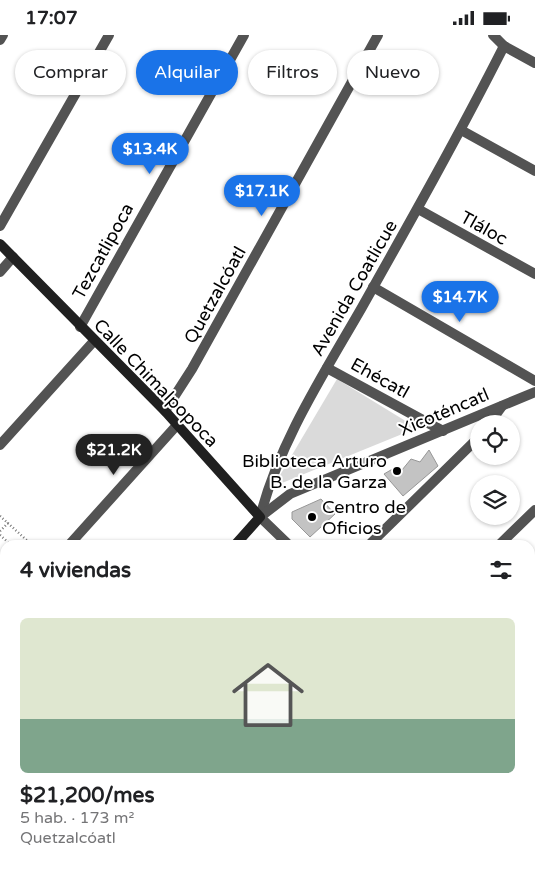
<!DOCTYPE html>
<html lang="es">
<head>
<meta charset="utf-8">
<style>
  body { margin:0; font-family:"Varela Round",sans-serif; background:#f6f6f6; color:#202124; height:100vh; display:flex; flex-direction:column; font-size:19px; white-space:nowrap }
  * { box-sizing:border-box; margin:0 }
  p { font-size:16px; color:#757577 }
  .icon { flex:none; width:28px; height:28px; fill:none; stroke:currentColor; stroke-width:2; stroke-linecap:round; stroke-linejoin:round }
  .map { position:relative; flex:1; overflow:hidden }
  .details { position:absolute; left:0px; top:505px; width:535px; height:336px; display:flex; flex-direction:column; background:#fff; border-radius:15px 15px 0 0; box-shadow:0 1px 4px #0004 }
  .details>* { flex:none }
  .hud { position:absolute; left:15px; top:15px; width:505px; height:45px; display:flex; gap:10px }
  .tools { position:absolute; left:470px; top:380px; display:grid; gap:10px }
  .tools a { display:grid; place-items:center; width:50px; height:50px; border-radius:50%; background:#fff; box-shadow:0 1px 4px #0004; font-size:25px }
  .price { position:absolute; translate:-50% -42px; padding:0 11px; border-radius:18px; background:#1a73e8; color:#fff; font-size:16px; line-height:32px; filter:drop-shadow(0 1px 2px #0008) }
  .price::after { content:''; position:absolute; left:50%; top:30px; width:15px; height:11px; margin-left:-8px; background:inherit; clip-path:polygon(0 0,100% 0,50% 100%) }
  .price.selected { background:#222; color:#fff }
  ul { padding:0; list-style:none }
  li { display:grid; align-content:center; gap:10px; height:265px; padding:0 20px }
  li span { display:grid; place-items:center; height:155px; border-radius:8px; color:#555 }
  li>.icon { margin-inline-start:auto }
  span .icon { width:90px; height:90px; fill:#fffc; stroke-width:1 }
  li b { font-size:21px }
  h2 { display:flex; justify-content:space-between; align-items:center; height:60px; padding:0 20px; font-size:21px }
  .pill { padding:0 18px; border-radius:22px; background:#fff; box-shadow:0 1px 4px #0004; font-size:18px; line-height:45px }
  .pill.selected { background:#1a73e8; color:#fff }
  .status { display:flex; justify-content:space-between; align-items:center; height:35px; padding:0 25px; background:#fff; direction:ltr }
  .status svg { height:14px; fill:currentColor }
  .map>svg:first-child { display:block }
  .green { fill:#dadada }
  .building { fill:#c3c3c3; stroke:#979797 }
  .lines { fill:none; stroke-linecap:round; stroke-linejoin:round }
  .path { stroke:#757575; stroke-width:2.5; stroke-dasharray:1 2.5; stroke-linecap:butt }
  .street { stroke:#535353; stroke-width:10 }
  .secondary { stroke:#202020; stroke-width:10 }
  .poi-dot { fill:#000; stroke:#fff; stroke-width:2 }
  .labels { text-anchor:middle; stroke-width:4; stroke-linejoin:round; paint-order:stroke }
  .street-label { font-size:18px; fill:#000; stroke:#fff }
  .poi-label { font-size:18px; fill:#000; stroke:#fff; text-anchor:end }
</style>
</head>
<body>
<div class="status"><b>17:07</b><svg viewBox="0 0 49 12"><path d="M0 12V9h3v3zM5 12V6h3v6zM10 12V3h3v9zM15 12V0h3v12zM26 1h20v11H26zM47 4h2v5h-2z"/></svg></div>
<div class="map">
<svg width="535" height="841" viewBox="0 0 535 841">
  <rect width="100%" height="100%" fill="#fff"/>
  <!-- green -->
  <polygon class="green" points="337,344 417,393 282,448 276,447"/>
  <!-- building -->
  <g class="building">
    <polygon points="429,415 438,431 403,461 384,439 396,432 402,435 411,424 420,427"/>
    <polygon points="321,464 335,479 310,502 292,484 292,477"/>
  </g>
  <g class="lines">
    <!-- path -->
    <g class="path">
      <polyline points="0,481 32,510"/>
      <polyline points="0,496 8,488"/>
      <polyline points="0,500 11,510"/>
    </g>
    <!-- street -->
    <g class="street">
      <polyline points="493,0 504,11 535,28"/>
      <polyline points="0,5 3,0"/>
      <polyline points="461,95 535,136"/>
      <polyline points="418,174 535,239"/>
      <polyline points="0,191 109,0"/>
      <polyline points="0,237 13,222"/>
      <polyline points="373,252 535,346"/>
      <polyline points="80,292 244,0"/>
      <polyline points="327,333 443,396"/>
      <polyline points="165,376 192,334 378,0"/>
      <polyline points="489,389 502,371"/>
      <polyline points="0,410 94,306"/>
      <path d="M260,482c19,-74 63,-142 101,-208 49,-87 98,-174 143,-263"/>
      <polyline points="260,482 290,459 535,357"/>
      <polyline points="260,482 289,510"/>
      <polyline points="69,510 177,390"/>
      <polyline points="369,510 479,402"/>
      <polyline points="499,510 535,475"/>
      <polyline points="0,586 5,580"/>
      <polyline points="530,607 535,602"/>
      <polyline points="530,732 535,727"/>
      <polyline points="530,763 535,769"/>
      <polyline points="0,804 5,806"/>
      <polyline points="530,815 535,809"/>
      <polyline points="81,836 93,841"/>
      <polyline points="229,841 233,836"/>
      <polyline points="368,841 373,836"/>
      <polyline points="507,841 511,836"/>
    </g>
    <!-- secondary -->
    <g class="secondary">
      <polyline points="0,209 165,376 260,482 235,510"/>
      <polyline points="0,769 5,763"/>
    </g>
  </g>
  <!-- markers -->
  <g class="poi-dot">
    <circle cx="397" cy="436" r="5"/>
    <circle cx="312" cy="482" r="5"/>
  </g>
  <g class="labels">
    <!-- street labels -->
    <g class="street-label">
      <text transform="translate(484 193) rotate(29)" y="6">Tláloc</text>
      <text transform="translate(103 216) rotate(-61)" y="6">Tezcatlipoca</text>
      <text transform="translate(354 253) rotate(-60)" y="6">Avenida Coatlicue</text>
      <text transform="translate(215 260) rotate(-61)" y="6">Quetzalcóatl</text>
      <text transform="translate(380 343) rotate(29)" y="6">Ehécatl</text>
      <text transform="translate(156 348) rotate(46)" y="6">Calle Chimalpopoca</text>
      <text transform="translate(444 377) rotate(-23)" y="6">Xicoténcatl</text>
    </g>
    <!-- poi labels -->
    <g class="poi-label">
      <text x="387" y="432">Biblioteca Arturo<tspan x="387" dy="21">B. de la Garza</tspan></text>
      <text x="322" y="478" text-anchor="start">Centro de<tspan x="322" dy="21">Oficios</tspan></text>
    </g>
  </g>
</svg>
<div class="tools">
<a><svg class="icon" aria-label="locate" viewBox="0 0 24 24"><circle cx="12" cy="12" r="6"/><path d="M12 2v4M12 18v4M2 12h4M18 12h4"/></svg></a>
<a><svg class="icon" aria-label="layers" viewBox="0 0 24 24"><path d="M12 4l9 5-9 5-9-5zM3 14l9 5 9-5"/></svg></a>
</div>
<b class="price" style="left:150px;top:140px">$13.4K</b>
<b class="price" style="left:262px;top:182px">$17.1K</b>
<b class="price" style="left:460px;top:288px">$14.7K</b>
<b class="price selected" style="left:114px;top:441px">$21.2K</b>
<div class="hud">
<a class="pill">Comprar</a>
<a class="pill selected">Alquilar</a>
<a class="pill">Filtros</a>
<a class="pill">Nuevo</a>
</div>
<section class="details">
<h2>4 viviendas<svg class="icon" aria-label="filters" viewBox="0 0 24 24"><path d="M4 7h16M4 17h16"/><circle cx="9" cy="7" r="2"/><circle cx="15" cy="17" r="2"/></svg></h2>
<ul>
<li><span style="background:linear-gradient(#dfe7d0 65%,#7fa58c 0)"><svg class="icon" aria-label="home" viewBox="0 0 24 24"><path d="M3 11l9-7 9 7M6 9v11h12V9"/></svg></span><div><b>$21,200/mes</b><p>5 hab. · 173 m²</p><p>Quetzalcóatl</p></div></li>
</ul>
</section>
</div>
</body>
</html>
